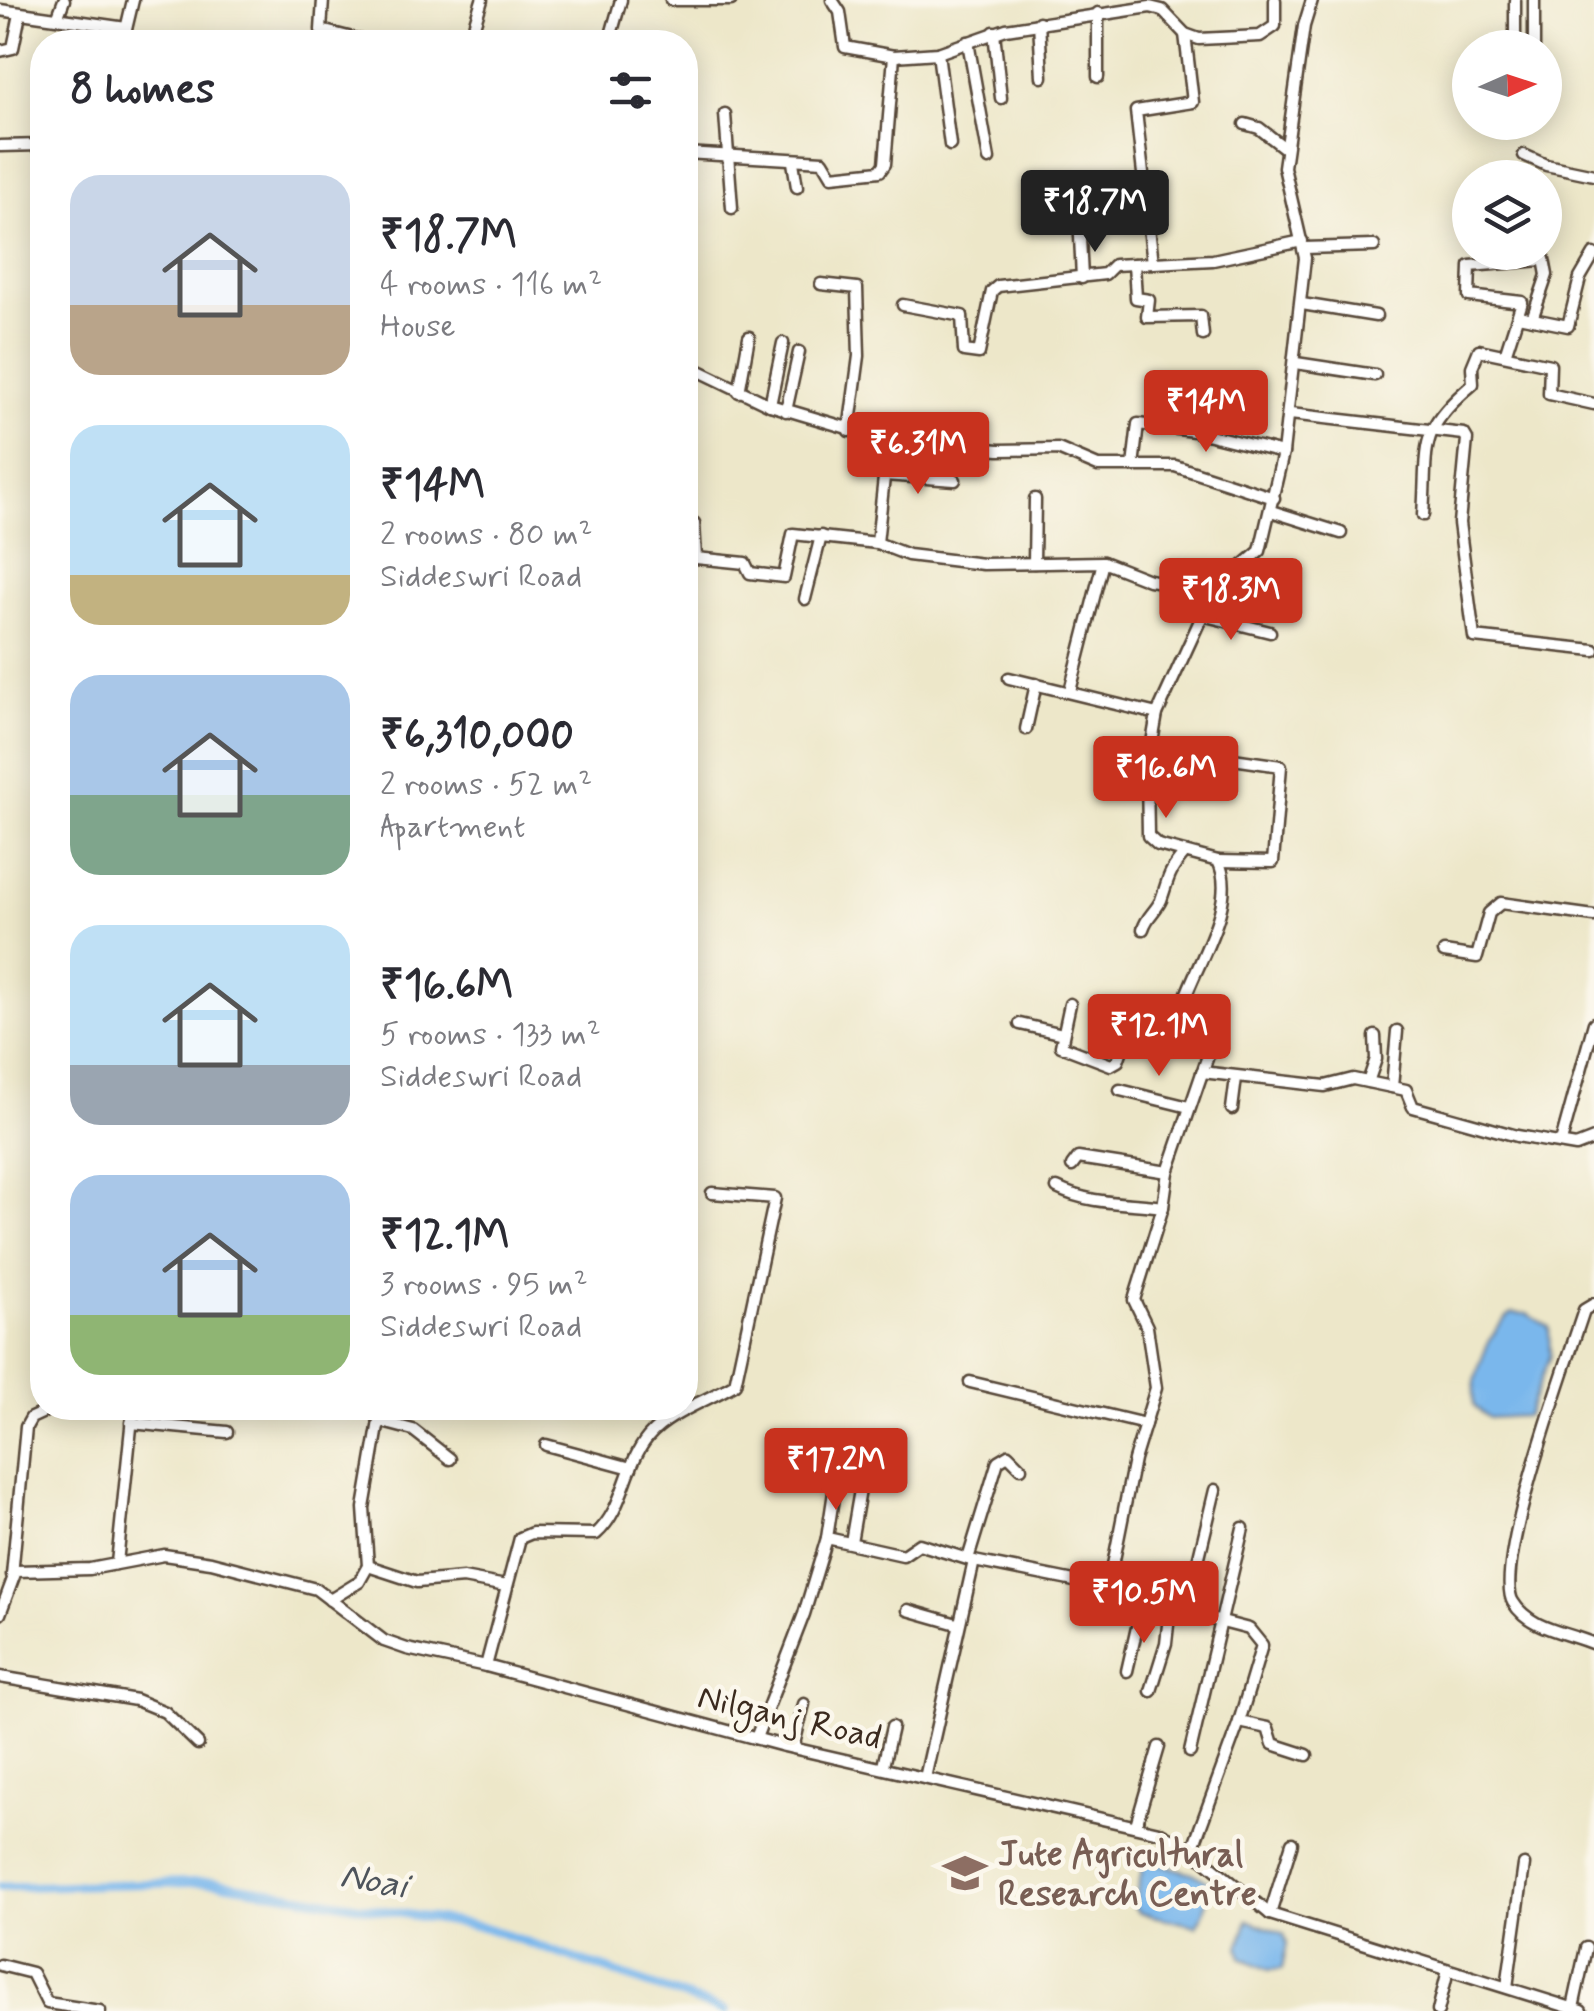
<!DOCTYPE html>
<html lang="en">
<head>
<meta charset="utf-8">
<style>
  body { margin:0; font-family:Mynerve,sans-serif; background:#f2f2f3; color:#2b2b33; height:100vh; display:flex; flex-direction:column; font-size:38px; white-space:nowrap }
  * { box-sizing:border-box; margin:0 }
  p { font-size:32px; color:#7c7c81 }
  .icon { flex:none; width:55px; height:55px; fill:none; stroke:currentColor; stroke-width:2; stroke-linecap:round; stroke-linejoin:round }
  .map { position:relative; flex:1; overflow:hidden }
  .details { position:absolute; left:30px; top:30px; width:668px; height:1390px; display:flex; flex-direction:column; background:#fff; border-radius:40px; box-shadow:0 5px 25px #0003 }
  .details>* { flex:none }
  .needle { width:65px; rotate:87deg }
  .fabs { position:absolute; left:1452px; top:30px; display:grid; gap:20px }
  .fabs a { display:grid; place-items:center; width:110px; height:110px; border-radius:50%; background:#fff; box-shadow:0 5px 25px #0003; font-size:50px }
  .price { position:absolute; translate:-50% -85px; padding:0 22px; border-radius:10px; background:#c8321e; color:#fff; font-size:32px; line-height:65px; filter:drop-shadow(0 2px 5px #0008) }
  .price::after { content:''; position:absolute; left:50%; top:60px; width:30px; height:22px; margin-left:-15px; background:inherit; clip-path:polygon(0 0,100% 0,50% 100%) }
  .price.selected { background:#222; color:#fff }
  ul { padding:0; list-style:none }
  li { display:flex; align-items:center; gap:30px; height:250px; padding:0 40px }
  li span { display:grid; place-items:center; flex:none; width:280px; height:200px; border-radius:30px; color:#555 }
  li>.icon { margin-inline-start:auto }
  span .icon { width:120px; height:120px; fill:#fffc; stroke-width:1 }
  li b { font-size:42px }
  h2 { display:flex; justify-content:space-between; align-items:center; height:120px; padding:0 40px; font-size:42px }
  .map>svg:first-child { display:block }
  .water { fill:#7ab7ec; stroke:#5a7085; stroke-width:2.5 }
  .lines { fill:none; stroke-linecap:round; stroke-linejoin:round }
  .canal { stroke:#7ab7ec; stroke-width:9 }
  .minor-casing { stroke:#564638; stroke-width:15 }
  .minor { stroke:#fff; stroke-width:10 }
  .labels { text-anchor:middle; stroke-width:9; stroke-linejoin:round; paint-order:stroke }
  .street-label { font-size:35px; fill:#3b2a1e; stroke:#fbf7ec }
  .education-label { font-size:35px; font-weight:bold; fill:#785e54; stroke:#fbf7ec; text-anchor:start }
  .water-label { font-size:38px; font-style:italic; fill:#4e545c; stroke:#fbf7ec }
</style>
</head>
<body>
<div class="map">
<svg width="1594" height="2011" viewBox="0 0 1594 2011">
  <rect width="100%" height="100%" fill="#fbf7ec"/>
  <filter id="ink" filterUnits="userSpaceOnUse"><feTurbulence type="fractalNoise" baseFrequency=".01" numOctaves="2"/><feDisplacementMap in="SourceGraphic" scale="20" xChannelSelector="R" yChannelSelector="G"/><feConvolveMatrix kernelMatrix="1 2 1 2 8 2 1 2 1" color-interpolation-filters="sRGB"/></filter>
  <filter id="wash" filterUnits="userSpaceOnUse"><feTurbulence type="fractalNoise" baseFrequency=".0048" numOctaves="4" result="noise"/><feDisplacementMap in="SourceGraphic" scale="40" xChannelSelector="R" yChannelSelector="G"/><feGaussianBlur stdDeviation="2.25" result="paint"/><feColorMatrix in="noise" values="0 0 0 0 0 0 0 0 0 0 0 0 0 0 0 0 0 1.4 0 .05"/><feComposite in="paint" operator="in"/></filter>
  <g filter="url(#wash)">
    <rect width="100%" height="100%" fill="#ede7c9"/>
    <!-- water -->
    <g class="water">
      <path d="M1512,1313l15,1 22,13 1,28 -23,61 -38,2 -15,-12c-4,-26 16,-78 38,-93z"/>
      <polygon points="1145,1860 1192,1873 1210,1883 1205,1910 1196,1926 1140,1913 1133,1906"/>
      <polygon points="1248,1920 1284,1934 1287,1944 1282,1969 1269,1970 1242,1958 1239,1947"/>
    </g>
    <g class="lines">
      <!-- canal -->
      <polyline class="canal" points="0,1887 213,1882 483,1927 725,2011"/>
    </g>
  </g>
  <g filter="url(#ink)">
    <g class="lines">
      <!-- minor casing -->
      <g class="minor-casing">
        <g id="minor">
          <polyline points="323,0 321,30 368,42"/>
          <polyline points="671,0 731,0"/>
          <polyline points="832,0 840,12 845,47 894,56 938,53 1006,29 1150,7 1162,10 1185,34 1199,39 1260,36 1275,26 1275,0"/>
          <polyline points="0,10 126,28"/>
          <polyline points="1098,13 1098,77"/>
          <polyline points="58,16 64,0"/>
          <polyline points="1039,22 1042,77"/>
          <polyline points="994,32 1001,98"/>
          <polyline points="123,42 133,0"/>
          <polyline points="469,42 482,0"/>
          <polyline points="609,42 621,0"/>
          <polyline points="968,42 989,159"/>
          <polyline points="1515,48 1515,0"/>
          <polyline points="1534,48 1534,0"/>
          <polyline points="0,51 13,48 20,14"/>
          <polyline points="938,53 950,145"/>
          <polyline points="725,114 732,208"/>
          <polyline points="1245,124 1259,128 1286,149"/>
          <polyline points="0,146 42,145"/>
          <polyline points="685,153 823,161 832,176 880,171 885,164 894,56"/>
          <polyline points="1524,155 1546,165 1594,175"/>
          <polyline points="793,162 797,187"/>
          <polyline points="1078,195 1082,278"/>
          <polyline points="1304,248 1374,246"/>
          <polyline points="1153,263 1136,111 1193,102 1185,34"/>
          <polyline points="1134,264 1136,298 1149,300 1147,317 1201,316 1203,335"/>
          <polyline points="821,284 857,288 859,356 849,431"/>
          <polyline points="1302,304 1376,316"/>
          <polyline points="903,305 962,316 964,351 979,353 992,291 998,286 1105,274 1114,265 1213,260 1302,241"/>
          <polyline points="1518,316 1568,326 1580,278 1594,254"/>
          <polyline points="1532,319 1547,275 1544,259"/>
          <polyline points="1505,355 1522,302 1469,296 1470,266 1542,260 1543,252"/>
          <polyline points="1296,363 1375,375"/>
          <polyline points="685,364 770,405 888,440 877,543 908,555 983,564 1103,562 1149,580 1214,590"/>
          <polyline points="739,392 749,337"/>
          <polyline points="770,405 783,343"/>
          <polyline points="786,411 799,352"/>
          <polyline points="1290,414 1464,434 1467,439 1459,523 1474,637 1594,650"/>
          <polyline points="888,440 999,450 1058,449 1098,466 1175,466 1274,498"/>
          <polyline points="685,448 685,519 694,523 696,558 745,563 750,573 784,577 793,534 877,543"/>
          <polyline points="1133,466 1138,424 1194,431 1283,453"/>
          <polyline points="884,475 955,480"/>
          <polyline points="1271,511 1341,533"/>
          <path d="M1423,515c5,-70 -7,-83 50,-131l-1,-17 7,-17 71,15 -1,29 45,10"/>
          <polyline points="1034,563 1035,499"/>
          <polyline points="805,599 821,536"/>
          <polyline points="1202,615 1270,632"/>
          <polyline points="1009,678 1157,714"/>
          <polyline points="1070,691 1103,562"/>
          <polyline points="1026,729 1036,684"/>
          <polyline points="1151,747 1281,766 1273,862 1218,861"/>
          <path d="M1143,929c4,-13 13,-18 18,-29 8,-22 6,-26 23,-46"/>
          <polyline points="1444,952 1477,957 1489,913 1501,903 1594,916"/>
          <polyline points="1070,1004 1061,1046 1111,1065 1118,1061 1133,1018 1186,1018"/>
          <polyline points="1020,1024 1063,1034"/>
          <polyline points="1202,1072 1325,1086 1353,1079 1406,1090 1413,1107 1517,1136 1576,1146 1594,1139"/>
          <polyline points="1368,1082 1376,1059 1375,1036"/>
          <polyline points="1392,1087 1397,1031"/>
          <polyline points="1120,1090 1189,1107"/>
          <polyline points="1232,1109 1236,1078"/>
          <polyline points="1561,1142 1594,1023"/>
          <polyline points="1072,1166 1078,1158 1168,1172"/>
          <path d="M1057,1188c34,17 70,14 106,19"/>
          <path d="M1594,1304l-10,6c-15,47 -92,258 -71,292 17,28 54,30 81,42"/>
          <polyline points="970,1382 1145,1424"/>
          <polyline points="379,1421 413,1430 450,1459"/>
          <polyline points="131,1423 227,1432"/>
          <polyline points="546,1445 631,1468"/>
          <polyline points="827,1538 837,1472"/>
          <polyline points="851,1542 860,1490"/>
          <polyline points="968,1559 998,1461 1008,1455 1021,1468"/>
          <polyline points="117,1563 133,1408"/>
          <polyline points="368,1566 417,1582 463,1578 506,1586"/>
          <polyline points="12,1575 26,1427 31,1418 44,1412"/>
          <polyline points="330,1600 359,1582 368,1566 364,1508 379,1421 374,1408"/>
          <polyline points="908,1610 957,1624"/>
          <polyline points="1186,1611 1215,1490"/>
          <polyline points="0,1614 16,1571 90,1569 164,1555 211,1562 316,1589 384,1641 407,1649 486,1666 784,1746 1159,1832 1192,1850 1270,1914 1581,2011"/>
          <path d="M486,1666l34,-128 12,-5 64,1c28,-24 28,-68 52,-97 20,-24 61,-37 87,-53l40,-186 -63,-5"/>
          <polyline points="1127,1671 1143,1601"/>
          <polyline points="0,1677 136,1700 165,1712 198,1744"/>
          <polyline points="1151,1691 1166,1643 1170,1607"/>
          <polyline points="1239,1722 1268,1728 1273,1744 1307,1755"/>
          <polyline points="756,1738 804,1614 827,1538 903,1555 919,1544 974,1561"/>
          <polyline points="793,1748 804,1704"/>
          <polyline points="1190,1752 1243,1528"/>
          <polyline points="883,1766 892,1727"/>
          <polyline points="925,1778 974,1561 1109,1588"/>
          <polyline points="1136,1825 1159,1747"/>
          <path d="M1192,1850l47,-128 23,-77 -13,-16 -123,-32 -17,-12 25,-125 22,-72 -9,-61 -13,-27 29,-93 5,-35 44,-128 -2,-10 -24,-16 -4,-11c10,-37 58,-104 36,-146l-60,-16 -10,-9 -1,-65 10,-57 57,-124 46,-39 23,-98 22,-195 -21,-91 20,-141 8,-26"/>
          <polyline points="1270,1914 1292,1843"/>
          <polyline points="0,1965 32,1973 47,2003 100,2011"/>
          <polyline points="1507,1987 1524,1865"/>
          <polyline points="1573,2008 1586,1948"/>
          <polyline points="1438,2011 1448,1970"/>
        </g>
      </g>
      <!-- minor -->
      <use href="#minor" class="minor"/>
    </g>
  </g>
  <!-- icons -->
  <defs>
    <g id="university-bare" transform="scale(3.45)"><path d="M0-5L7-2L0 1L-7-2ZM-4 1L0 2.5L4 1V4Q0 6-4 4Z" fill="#8d6e63" stroke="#fbf7ec" stroke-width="2.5" paint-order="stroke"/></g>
  </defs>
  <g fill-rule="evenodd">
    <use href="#university-bare" x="965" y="1873"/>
  </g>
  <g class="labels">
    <!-- street labels -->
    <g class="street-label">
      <text transform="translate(790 1716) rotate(13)" y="12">Nilganj Road</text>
    </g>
    <!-- education labels -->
    <g class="education-label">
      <text x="998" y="1865">Jute Agricultural<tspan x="998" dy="40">Research Centre</tspan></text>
    </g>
    <!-- water labels -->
    <g class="water-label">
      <text transform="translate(374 1879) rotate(10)" y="13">Noai</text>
    </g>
  </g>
</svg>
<div class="fabs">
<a><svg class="needle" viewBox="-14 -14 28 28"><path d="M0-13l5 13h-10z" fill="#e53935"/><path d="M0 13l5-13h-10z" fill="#7c7c81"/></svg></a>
<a><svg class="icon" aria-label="layers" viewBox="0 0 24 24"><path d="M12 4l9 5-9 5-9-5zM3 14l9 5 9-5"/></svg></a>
</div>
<b class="price selected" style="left:1095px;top:255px">₹18.7M</b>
<b class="price" style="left:1206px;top:455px">₹14M</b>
<b class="price" style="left:918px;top:497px">₹6.31M</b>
<b class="price" style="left:1231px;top:643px">₹18.3M</b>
<b class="price" style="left:1166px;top:821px">₹16.6M</b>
<b class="price" style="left:1159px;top:1079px">₹12.1M</b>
<b class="price" style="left:836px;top:1513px">₹17.2M</b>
<b class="price" style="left:1144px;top:1646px">₹10.5M</b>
<section class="details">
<h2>8 homes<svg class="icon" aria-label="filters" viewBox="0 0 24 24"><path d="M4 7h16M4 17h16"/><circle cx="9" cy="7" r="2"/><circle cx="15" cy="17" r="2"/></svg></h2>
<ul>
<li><span style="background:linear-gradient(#c9d6e8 65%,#b9a48a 0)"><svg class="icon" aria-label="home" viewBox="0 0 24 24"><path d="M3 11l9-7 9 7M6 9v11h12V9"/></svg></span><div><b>₹18.7M</b><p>4 rooms · 116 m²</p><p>House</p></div></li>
<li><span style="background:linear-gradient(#bfe0f5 75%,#c2b280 0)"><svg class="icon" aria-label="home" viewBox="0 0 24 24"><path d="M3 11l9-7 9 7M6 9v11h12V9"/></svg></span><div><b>₹14M</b><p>2 rooms · 80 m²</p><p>Siddeswri Road</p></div></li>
<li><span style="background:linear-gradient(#a9c7e8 60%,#7fa58c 0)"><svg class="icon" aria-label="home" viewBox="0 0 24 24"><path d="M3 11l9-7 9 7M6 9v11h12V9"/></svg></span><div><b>₹6,310,000</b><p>2 rooms · 52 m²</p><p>Apartment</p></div></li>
<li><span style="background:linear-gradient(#bfe0f5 70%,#9aa5b1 0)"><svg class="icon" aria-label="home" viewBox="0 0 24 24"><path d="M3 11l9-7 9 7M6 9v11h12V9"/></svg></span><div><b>₹16.6M</b><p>5 rooms · 133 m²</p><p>Siddeswri Road</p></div></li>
<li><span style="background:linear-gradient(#a9c7e8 70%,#8fb573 0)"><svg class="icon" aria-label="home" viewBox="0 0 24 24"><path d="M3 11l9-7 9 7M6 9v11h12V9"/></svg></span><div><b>₹12.1M</b><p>3 rooms · 95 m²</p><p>Siddeswri Road</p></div></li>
</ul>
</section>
</div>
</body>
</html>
